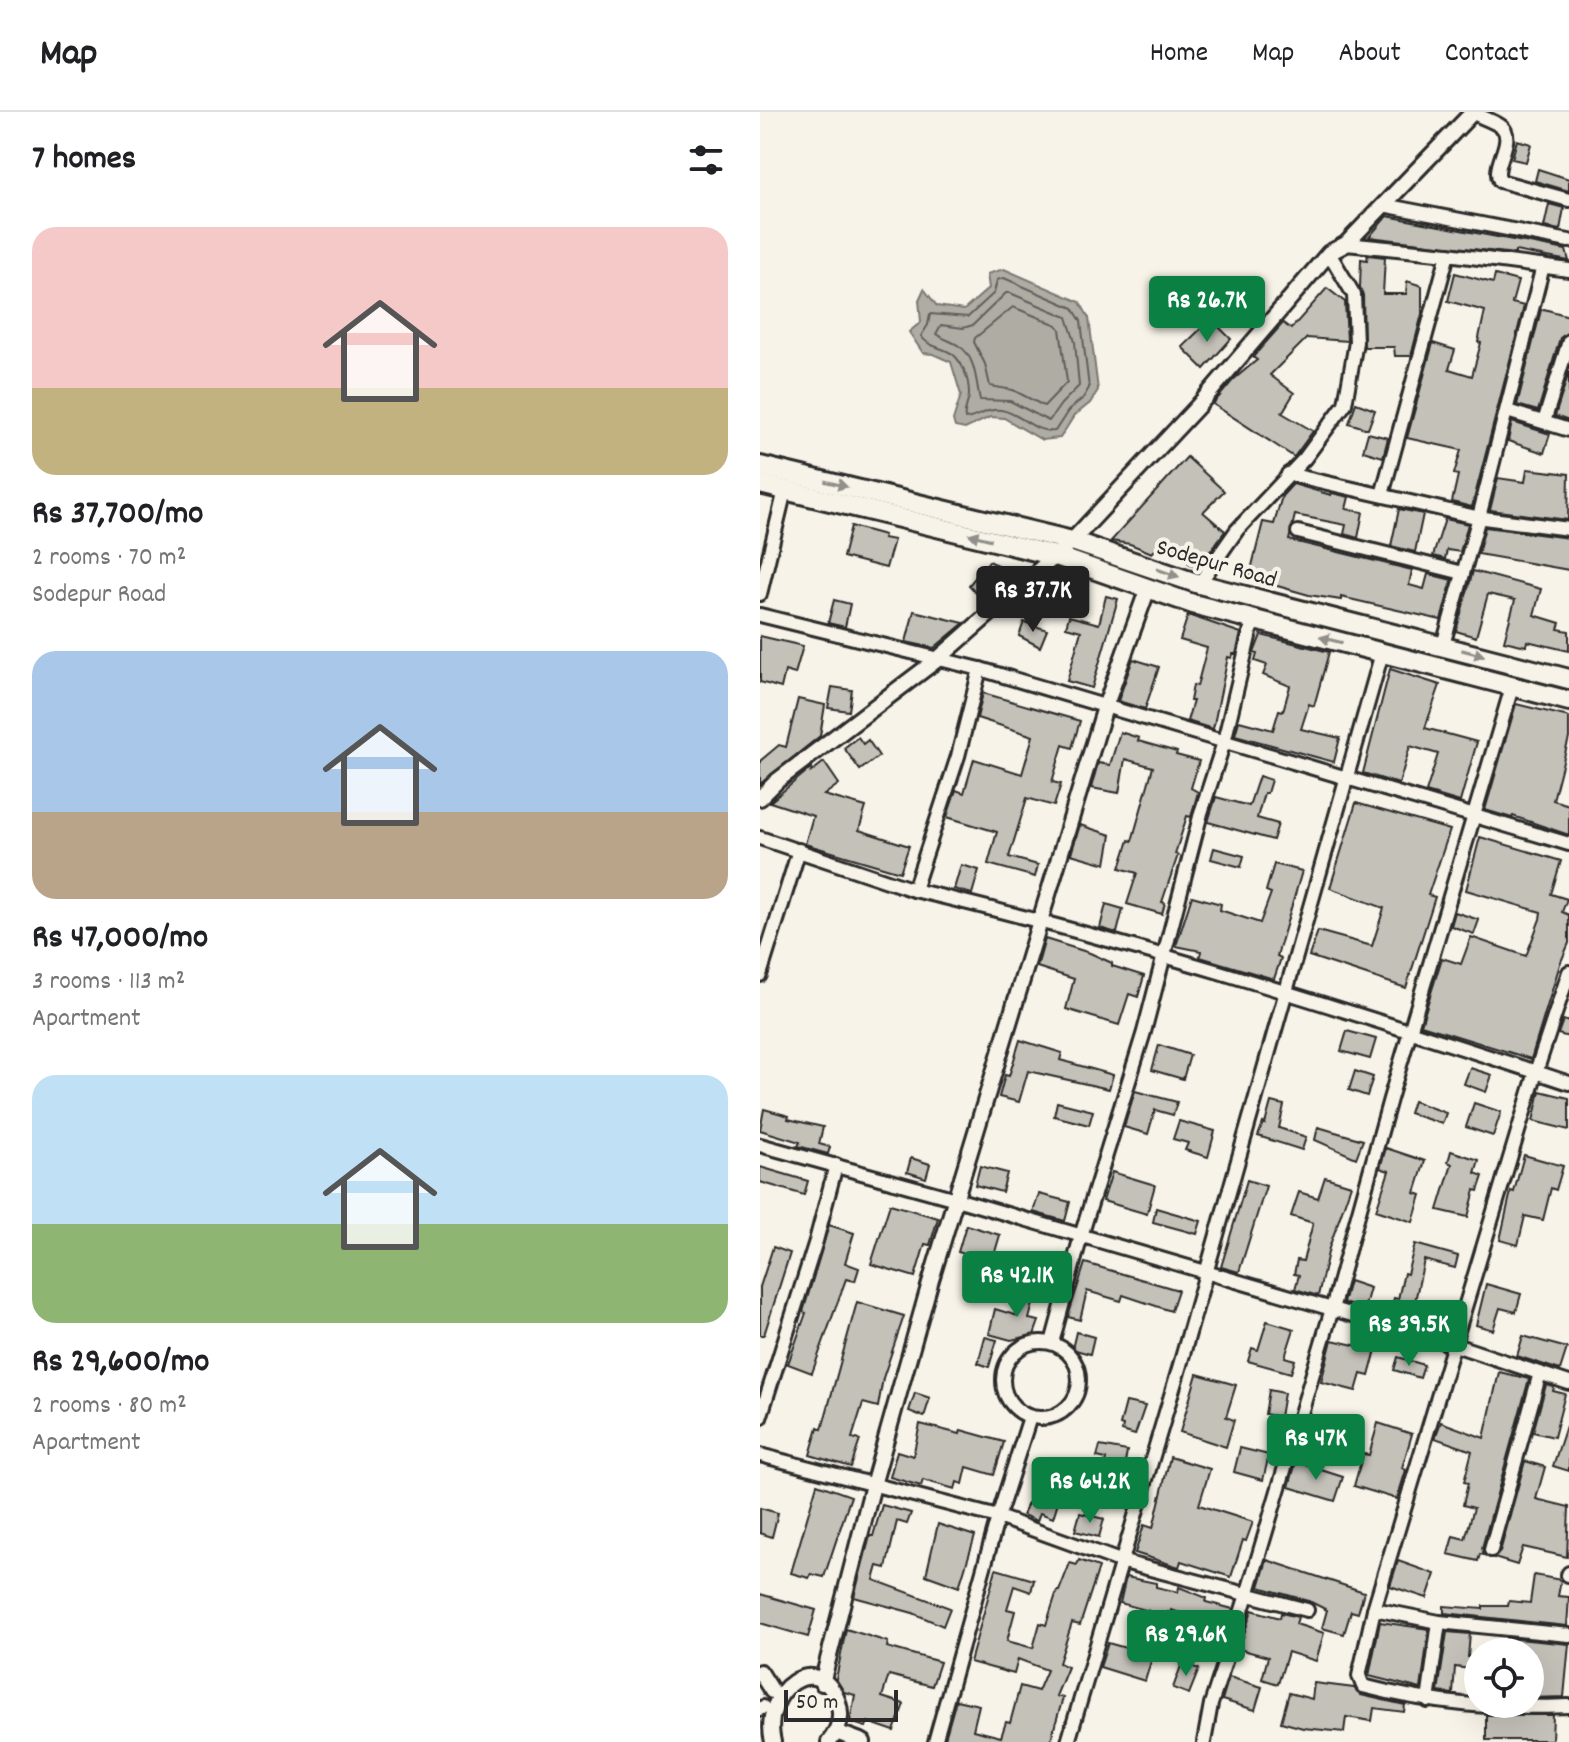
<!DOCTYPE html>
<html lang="en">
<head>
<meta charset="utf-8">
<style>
  body { margin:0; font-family:Dekko,sans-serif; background:#f2f2f2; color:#202124; height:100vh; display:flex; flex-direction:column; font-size:30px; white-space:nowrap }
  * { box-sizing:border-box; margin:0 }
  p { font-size:26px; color:#757577 }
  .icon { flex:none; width:44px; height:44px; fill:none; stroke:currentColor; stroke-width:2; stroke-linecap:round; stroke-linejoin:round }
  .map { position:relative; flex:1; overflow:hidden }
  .details { display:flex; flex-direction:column; background:#fff; width:760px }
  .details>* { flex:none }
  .controls { position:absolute; left:704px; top:1526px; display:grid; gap:16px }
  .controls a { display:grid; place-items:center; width:80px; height:80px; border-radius:50%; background:#fff; box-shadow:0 8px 32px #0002; font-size:40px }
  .scale { position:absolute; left:24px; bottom:20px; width:114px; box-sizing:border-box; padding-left:8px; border:4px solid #2b2b2b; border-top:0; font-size:22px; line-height:28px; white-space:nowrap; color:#2b2b2b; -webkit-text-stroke:6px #f7f3e8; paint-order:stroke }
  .price { position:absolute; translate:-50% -68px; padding:0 18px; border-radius:8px; background:#0b8043; color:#fff; font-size:26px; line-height:52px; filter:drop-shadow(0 2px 4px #0008) }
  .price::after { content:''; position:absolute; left:50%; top:48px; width:24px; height:18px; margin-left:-12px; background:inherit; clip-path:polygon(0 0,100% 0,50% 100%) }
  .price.on { background:#222; color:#fff }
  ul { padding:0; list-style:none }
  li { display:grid; align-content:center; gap:16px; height:424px; padding:0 32px }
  li span { display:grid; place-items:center; height:248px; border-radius:24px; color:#555 }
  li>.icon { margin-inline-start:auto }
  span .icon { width:144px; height:144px; fill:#fffc; stroke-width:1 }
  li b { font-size:34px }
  h2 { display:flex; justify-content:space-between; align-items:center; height:96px; padding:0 32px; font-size:34px }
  header { display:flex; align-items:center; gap:48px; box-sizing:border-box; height:112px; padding:0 40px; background:#fff; border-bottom:2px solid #e0e0e0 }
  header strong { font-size:38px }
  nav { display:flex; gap:44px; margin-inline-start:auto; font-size:28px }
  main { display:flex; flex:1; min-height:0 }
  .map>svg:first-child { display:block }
  .water { fill:#afaca4; stroke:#7a7874; stroke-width:2 }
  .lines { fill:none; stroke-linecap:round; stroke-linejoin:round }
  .shore { stroke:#605f5b; stroke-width:2 }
  .building { fill:#c4c1b9; stroke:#2b2b2b; stroke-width:2 }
  .minor-casing { stroke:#2b2b2b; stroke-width:18 }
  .tertiary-casing { stroke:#2b2b2b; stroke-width:20 }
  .primary-casing { stroke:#2b2b2b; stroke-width:24 }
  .minor { stroke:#f7f3e8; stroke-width:12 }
  .tertiary { stroke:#f7f3e8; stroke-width:14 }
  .primary { stroke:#f7f3e8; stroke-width:18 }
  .oneway { fill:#918f8a }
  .labels { text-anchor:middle; stroke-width:8; stroke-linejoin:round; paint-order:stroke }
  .street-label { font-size:24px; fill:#2b2b2b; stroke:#f7f3e8 }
</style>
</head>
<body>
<header>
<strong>Map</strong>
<nav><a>Home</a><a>Map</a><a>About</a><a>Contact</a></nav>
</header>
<main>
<section class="details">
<h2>7 homes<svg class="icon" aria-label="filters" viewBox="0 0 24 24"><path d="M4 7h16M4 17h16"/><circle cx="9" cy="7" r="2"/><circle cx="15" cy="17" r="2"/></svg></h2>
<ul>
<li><span style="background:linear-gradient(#f6c9c9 65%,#c2b280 0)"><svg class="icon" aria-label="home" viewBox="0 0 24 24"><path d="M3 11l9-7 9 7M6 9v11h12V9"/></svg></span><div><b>Rs 37,700/mo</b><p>2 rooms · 70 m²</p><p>Sodepur Road</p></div></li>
<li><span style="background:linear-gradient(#a9c7e8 65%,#b9a48a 0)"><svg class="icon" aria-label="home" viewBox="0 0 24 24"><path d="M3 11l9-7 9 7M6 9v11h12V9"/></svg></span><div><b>Rs 47,000/mo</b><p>3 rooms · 113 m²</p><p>Apartment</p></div></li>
<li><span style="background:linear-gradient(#bfe0f5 60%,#8fb573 0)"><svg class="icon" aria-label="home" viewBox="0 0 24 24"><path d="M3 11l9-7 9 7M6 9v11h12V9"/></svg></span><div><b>Rs 29,600/mo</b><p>2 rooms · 80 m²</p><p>Apartment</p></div></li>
</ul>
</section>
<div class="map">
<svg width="809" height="1630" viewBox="0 0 809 1630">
  <rect width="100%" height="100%" fill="#f7f3e8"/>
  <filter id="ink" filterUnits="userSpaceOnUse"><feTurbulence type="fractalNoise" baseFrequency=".0125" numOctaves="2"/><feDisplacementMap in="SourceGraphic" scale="16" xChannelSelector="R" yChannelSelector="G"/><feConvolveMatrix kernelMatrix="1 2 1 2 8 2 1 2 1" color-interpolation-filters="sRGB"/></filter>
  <g filter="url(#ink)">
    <!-- water -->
    <polygon class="water" points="244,157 320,190 329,206 338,278 330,291 314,304 300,326 282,328 244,306 230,305 205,317 195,315 193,308 201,283 191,250 173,242 163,241 149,220 161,210 159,188 164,177 177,194 204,198 229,176 227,162"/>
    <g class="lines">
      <!-- shore -->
      <g class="shore">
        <path d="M244,166l69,30 8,13 8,67 -6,10 -15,13 -13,20c-22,2 -34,-18 -54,-21 -15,-2 -23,8 -36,9 -2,-9 4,-16 4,-25 0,-15 -7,-37 -22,-43 -11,-5 -19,-5 -26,-15l7,-11 2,-11 38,3 26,-24 3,-13z"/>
        <path d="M246,181h4l57,24 8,25 4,44 -18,18 -12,17 -39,-20 -30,-1c-4,-17 -4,-44 -21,-54 -7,-5 -16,-7 -23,-12l5,-9 22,3 10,-3z"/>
        <polygon points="253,195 297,213 300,217 307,270 284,294 253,278 230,274 225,252 214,230 215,226"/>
      </g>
    </g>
    <!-- building -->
    <g class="building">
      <polygon points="757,28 771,32 766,50 752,47"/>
      <polygon points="778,57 809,67 809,79 775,69"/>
      <polygon points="789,92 804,96 800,118 784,115"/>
      <polygon points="627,104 806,138 809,149 755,139 755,142 609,125"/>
      <polygon points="608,143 625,145 623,182 646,182 647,169 662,174 662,202 651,244 635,244 634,235 604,235 603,183 600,175 601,147 607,148"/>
      <polygon points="695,161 733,171 735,163 758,169 752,191 764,194 712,395 692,390 698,363 694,362 701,338 647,326 673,231 695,238 689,257 712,264 721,231 718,230 725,199 688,189"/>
      <polygon points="567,176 585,190 587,229 547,226 510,263 534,281 522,301 553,319 534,345 453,292 473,268 497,248 493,245 523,211 531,217"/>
      <polygon points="784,197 809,204 809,220 800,226 778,299 757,293 781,198"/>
      <polygon points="451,207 471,227 444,257 422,235"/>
      <polygon points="809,260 809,309 795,304"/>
      <polygon points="596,291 615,298 608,317 589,311"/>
      <polygon points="752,310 790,322 784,341 748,329"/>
      <polygon points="608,321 628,326 623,345 603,339"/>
      <polygon points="427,345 464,379 443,400 465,419 437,457 402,431 392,441 370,432 351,429"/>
      <polygon points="767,357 809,362 808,408 730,398 738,366 765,370"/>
      <polygon points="533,372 571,383 572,381 589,385 586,397 603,400 598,426 584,422 586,413 535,403 529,428 652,458 649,473 664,477 668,462 692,468 681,508 581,485 581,488 549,483 489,466 503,410 514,412 522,384"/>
      <polygon points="639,397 663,402 655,440 631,434"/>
      <polygon points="685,407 708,412 700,440 687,438 685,447 673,444"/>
      <polygon points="91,414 124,423 123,426 134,428 126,456 83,445"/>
      <polygon points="725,415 809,426 809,458 718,442"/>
      <polygon points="229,449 259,463 226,491 209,473"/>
      <polygon points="713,459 781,477 774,503 800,511 798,517 809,519 809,539 767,529 766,534 744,529 755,488 728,482 716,525 696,519"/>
      <polygon points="346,484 358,487 332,576 307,569 321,519 306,515 309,504 339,512"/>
      <polygon points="74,488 90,492 85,515 68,511"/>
      <polygon points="154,499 204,511 174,536 146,530"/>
      <polygon points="428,503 481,521 476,542 473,542 472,546 468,545 453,617 427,609 433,589 430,589 433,573 437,574 447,536 420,528"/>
      <polygon points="264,510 287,518 280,535 259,524"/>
      <polygon points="501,523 569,540 554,594 549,592 541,617 580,626 574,650 475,623 479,609 513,618 519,598 523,599 530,574 503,563 507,553 495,549 497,542 494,541"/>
      <polygon points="0,524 43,534 35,562 25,559 21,576 0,570"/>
      <polygon points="373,547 399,555 385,597 358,589"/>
      <polygon points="630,557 680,573 665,616 717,630 700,690 666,680 678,642 650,634 639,672 603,661"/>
      <polygon points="72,575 92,578 89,599 68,596"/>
      <polygon points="223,581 320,609 312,636 303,633 292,670 301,672 294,694 267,686 249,745 278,753 275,765 228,752 237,720 187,705 196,678 204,681 214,647 262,662 273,624 217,606"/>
      <polygon points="38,587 65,593 60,624 0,672 0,649 19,633 26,635"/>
      <polygon points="756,592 809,605 809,626 793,688 809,693 809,723 753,704 752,706 725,698"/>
      <polygon points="360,620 379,626 378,629 417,640 416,643 439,649 431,676 438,680 431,705 427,704 415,742 418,743 402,790 405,791 402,802 367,792 377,761 360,756 369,728 372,729 393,655 365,647 359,681 331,676 338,651 350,653"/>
      <polygon points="98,625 103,632 108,628 119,644 100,658 84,636"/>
      <polygon points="64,650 79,672 64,683 106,695 99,718 149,734 140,760 45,732 53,704 10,690 52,655 51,660"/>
      <polygon points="499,664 511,668 507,681 504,681 497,706 518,712 513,728 448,710 456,685 489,694"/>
      <polygon points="596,691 690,718 668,783 675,785 646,876 549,844 558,819 612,834 624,796 570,776"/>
      <polygon points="320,713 351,723 346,752 311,742"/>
      <polygon points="720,725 801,749 791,782 807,787 802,800 809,803 809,831 800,852 771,947 661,913 682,846 701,852 711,825 766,844 780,807 781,800 706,778"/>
      <polygon points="454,736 484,744 481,755 451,747"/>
      <polygon points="514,752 542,759 517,844 521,846 514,867 440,845 441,839 416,834 432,784 461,792 460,798 500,811 511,781 506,779"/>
      <polygon points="201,753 219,758 212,782 194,777"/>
      <polygon points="346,792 363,797 357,821 340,816"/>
      <polygon points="695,800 719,808 714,822 691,814"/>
      <polygon points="285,827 330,841 352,851 352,854 384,864 378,885 369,882 359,913 306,897 314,867 277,855"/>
      <polygon points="803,908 809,910 809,925 798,922"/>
      <polygon points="587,919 616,927 610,947 581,939"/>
      <polygon points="260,928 302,941 300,948 353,963 349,977 268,959 259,990 239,985 245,963 249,964"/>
      <polygon points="399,933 430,943 423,967 392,958"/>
      <polygon points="710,956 732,963 726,980 704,972"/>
      <polygon points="595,959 613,965 607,984 589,978"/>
      <polygon points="375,979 417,990 413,1003 395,998 388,1022 364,1015"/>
      <polygon points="780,979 809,986 809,1018 773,1009"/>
      <polygon points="653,989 686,1001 682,1012 649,1001"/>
      <polygon points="297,990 333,999 329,1013 294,1004"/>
      <polygon points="511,990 524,993 519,1016 546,1025 542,1038 498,1024 503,1011 505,1012"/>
      <polygon points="714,991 741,1000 733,1024 706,1015"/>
      <polygon points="4,997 29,1004 28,1007 63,1015 59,1032 70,1035 68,1042 38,1034 40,1030 0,1018"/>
      <polygon points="419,1009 455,1019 448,1045 425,1038 428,1031 413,1027"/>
      <polygon points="558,1015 603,1028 596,1046 555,1028"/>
      <polygon points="626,1036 665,1049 655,1081 661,1083 653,1110 616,1098 629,1059 620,1056"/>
      <polygon points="691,1039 719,1048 715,1061 723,1064 718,1079 715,1078 708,1105 678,1098 692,1052 688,1050"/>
      <polygon points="764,1043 803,1054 796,1078 791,1076 783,1108 765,1104 758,1133 740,1128 751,1079 754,1080"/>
      <polygon points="151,1046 170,1052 166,1066 147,1060"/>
      <polygon points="220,1054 247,1061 242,1080 215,1073"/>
      <polygon points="0,1055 48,1069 44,1083 0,1070"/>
      <polygon points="352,1060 395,1073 387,1102 343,1089"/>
      <polygon points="565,1065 591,1073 569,1136 558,1184 535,1177 539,1163 534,1162 537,1148 543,1149 553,1111 531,1104 539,1080 558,1086"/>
      <polygon points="487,1068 506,1074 479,1160 461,1155"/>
      <polygon points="279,1082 310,1090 305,1109 273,1100"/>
      <polygon points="130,1092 178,1106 170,1133 165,1132 155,1165 111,1152"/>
      <polygon points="396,1096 441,1109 437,1122 393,1110"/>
      <polygon points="69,1113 94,1121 85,1151 99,1156 95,1169 86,1167 52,1261 28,1252 46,1201 43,1200"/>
      <polygon points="206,1113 240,1123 232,1150 198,1140"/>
      <polygon points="655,1132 698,1144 695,1156 664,1148 655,1189 685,1199 678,1219 629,1204 634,1186 638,1187 644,1161 647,1162"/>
      <polygon points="13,1135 30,1141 4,1223 0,1223 0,1175"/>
      <polygon points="325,1151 418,1178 411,1199 363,1183 361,1189 327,1179 320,1208 308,1205"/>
      <polygon points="589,1169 610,1176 604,1197 583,1191"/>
      <polygon points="267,1170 278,1173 269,1207 279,1209 274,1223 251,1228 229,1222 235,1197 258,1204"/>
      <polygon points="726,1172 761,1182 756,1200 740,1196 733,1218 716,1213"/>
      <polygon points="97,1190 144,1204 123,1266 118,1295 103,1291 92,1326 100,1328 91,1355 50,1343 58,1315 62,1317"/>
      <polygon points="507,1209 534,1217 525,1245 535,1248 531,1261 488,1249 492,1236 498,1238"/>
      <polygon points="316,1220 334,1225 330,1242 312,1237"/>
      <polygon points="763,1224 807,1236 800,1258 757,1244"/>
      <polygon points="225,1225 237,1228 229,1255 218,1251"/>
      <polygon points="572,1228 616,1238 609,1264 601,1262 596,1279 561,1270"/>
      <polygon points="638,1245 664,1253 660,1266 634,1258"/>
      <polygon points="739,1260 769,1267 722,1436 724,1443 720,1442 718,1449 688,1442 693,1424 705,1427 714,1396 703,1393 708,1371 704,1370 712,1339 675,1326 681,1310 724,1326"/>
      <polygon points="437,1262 476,1273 466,1305 474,1308 466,1335 420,1320"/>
      <polygon points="786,1273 794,1275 793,1279 805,1282 794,1325 773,1320"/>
      <polygon points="509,1278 524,1281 520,1305 505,1302"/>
      <polygon points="155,1281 170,1286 164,1305 149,1299"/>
      <polygon points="366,1290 385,1294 375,1323 362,1319 363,1314 360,1313"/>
      <polygon points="618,1311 652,1322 642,1356 646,1358 637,1387 594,1374 603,1342 609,1343"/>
      <polygon points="160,1312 200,1322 201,1318 244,1330 234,1363 207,1355 203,1372 197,1370 195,1377 163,1368 161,1374 130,1365 137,1339 153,1344"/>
      <polygon points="806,1314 809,1314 809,1359 793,1354"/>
      <polygon points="340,1334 367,1339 364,1357 345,1353 346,1347 337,1345"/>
      <polygon points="480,1336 509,1343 503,1368 474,1360"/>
      <polygon points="410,1345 450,1357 439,1393 493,1410 486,1429 483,1428 471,1465 421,1449 419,1455 375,1441 384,1413 393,1416"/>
      <polygon points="765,1349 785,1355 776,1387 809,1395 807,1445 763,1435 757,1453 734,1446 740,1440"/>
      <polygon points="536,1350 583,1365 575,1389 529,1375"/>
      <polygon points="57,1372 91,1384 64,1465 51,1462 49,1466 31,1461"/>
      <polygon points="276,1382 298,1390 293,1406 280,1401 277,1409 263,1403 268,1391 272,1392"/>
      <polygon points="122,1393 151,1401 147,1412 137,1409 126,1456 118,1454 114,1468 190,1496 183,1514 153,1501 94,1485 110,1424 113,1424"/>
      <polygon points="0,1396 18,1401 12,1425 0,1421"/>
      <polygon points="320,1401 344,1407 339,1425 315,1419"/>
      <polygon points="178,1412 215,1424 199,1475 166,1463"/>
      <polygon points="319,1448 339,1455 320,1513 312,1511 299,1551 308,1555 296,1584 303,1586 290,1630 184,1630 196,1588 219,1593 213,1618 241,1625 246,1610 250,1611 260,1574 278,1579 287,1558 258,1547 254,1562 210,1550 236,1457 274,1468 271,1480 254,1474 247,1497 255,1499 247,1529 273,1536 280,1511 286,1513 297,1479 299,1479 310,1451 317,1453"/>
      <polygon points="507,1448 604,1480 598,1501 591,1499 584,1522 562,1516 567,1498 549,1489 499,1475"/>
      <polygon points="638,1449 675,1462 667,1486 630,1474"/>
      <polygon points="774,1463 801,1468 798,1484 809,1485 807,1514 684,1501 684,1494 723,1497 723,1494 748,1494 749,1489 770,1491"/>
      <polygon points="366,1465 396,1471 396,1475 418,1480 419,1475 447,1486 446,1490 473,1497 465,1521 432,1512 434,1505 411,1498 411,1501 408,1500 400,1534 396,1533 385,1569 340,1555 348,1531 380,1540 389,1499 360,1491"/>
      <polygon points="0,1482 56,1498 48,1525 0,1511"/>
      <polygon points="492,1498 520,1506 521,1501 538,1505 536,1512 564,1521 556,1549 528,1540 518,1572 502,1567 508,1545 479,1537"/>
      <polygon points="620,1510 669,1517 661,1577 609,1564"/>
      <polygon points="86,1517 128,1530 127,1535 180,1550 172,1574 129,1563 122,1585 144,1592 134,1619 108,1610 106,1615 90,1610 95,1583 84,1580 76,1567"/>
      <polygon points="687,1520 710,1522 708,1545 718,1546 718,1558 695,1555 693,1582 678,1580"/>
      <polygon points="746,1526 809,1532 804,1585 770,1586 770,1540 745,1540"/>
      <polygon points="422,1551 439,1557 429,1582 413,1576"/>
      <polygon points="469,1565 502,1575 495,1598 462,1588"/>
      <polygon points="554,1571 594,1576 601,1583 645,1593 644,1600 614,1596 612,1609 586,1605 584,1620 543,1616 521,1610 529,1581 552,1587"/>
      <polygon points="726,1603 793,1603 792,1628 726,1628"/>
    </g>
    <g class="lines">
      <!-- minor casing -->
      <g class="minor-casing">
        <g id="minor">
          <path d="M713,1c8,4 21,8 29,14 14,13 -11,39 -2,54l69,19"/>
          <polyline points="623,93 809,129"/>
          <polyline points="586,132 688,142 809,158"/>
          <polyline points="747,299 809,318"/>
          <polyline points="784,310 809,229"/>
          <polyline points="528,362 716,405 809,417"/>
          <polyline points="622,383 688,142"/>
          <polyline points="538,420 703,461"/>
          <polyline points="439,472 477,418 545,346 585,292 596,230 594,183 569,141"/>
          <polyline points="0,482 25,378"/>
          <polyline points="0,503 220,557 809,732"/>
          <polyline points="683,533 719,405 783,154"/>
          <path d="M220,557l-22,87 -44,134c210,49 416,115 622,182l-162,537 65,13 130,13"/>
          <polyline points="0,726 154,778"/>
          <polyline points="809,860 776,960 809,971"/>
          <polyline points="0,863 39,738"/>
          <polyline points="0,1033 196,1087 695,1233 809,1271"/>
          <circle cx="281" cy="1268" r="38"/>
          <polyline points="292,1231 321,1124 384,920 441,701 464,630 493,508"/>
          <polyline points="0,1306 56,1129 76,1053"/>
          <polyline points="0,1343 238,1405 360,1449 547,1498"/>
          <polyline points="731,1438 780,1261"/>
          <polyline points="808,1463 809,1461"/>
          <path d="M614,1497l-15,67 4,10c72,19 132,23 206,20"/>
          <polyline points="668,1589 679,1510"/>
          <polyline points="0,1597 3,1595"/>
          <polyline points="175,1630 238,1405 270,1305"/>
          <polyline points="308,1630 420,1253 622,541"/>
          <polyline points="444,1630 451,1592 487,1483 572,1197 630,987 752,575"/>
        </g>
      </g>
      <!-- tertiary casing -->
      <g class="tertiary-casing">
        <g id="tertiary">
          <polyline points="0,686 17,669 178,547 312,429 438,294 569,141 586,132 713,0"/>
          <polyline points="0,1560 12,1579"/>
          <polyline points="62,1571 113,1373 170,1171 345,595 388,476"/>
          <polyline points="76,1620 103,1630"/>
          <path d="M13,1630c-13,-52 46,-94 65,-40 5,15 1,28 -9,40"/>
        </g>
      </g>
      <!-- primary casing -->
      <g class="primary-casing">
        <g id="primary">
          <polyline points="0,354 312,429 439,472 809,567"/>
          <polyline points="0,372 296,444 433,492 809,589"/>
        </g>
      </g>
      <!-- minor -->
      <use href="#minor" class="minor"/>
      <!-- tertiary -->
      <use href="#tertiary" class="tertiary"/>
      <!-- primary -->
      <use href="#primary" class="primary"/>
    </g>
    <!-- one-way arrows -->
    <defs><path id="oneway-solid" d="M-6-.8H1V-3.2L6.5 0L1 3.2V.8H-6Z" transform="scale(2)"/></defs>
    <g class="oneway">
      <use href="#oneway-solid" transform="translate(76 372) rotate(14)"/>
      <use href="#oneway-solid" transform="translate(220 425) rotate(-166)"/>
      <use href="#oneway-solid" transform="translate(408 461) rotate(19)"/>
      <use href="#oneway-solid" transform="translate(571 528) rotate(-166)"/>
      <use href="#oneway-solid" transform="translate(713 541) rotate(15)"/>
    </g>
  </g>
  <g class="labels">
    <!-- street labels -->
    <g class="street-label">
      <text transform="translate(457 450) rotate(16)" y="8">Sodepur Road</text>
    </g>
  </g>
</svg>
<div class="controls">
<a><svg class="icon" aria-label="locate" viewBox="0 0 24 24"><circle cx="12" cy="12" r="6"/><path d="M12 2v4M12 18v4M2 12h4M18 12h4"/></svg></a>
</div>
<div class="scale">50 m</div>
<b class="price" style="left:447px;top:232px">Rs 26.7K</b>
<b class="price on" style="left:273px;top:522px">Rs 37.7K</b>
<b class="price" style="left:257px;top:1207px">Rs 42.1K</b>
<b class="price" style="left:649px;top:1256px">Rs 39.5K</b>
<b class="price" style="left:556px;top:1370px">Rs 47K</b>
<b class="price" style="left:330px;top:1413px">Rs 64.2K</b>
<b class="price" style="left:426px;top:1566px">Rs 29.6K</b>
</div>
</main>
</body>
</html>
